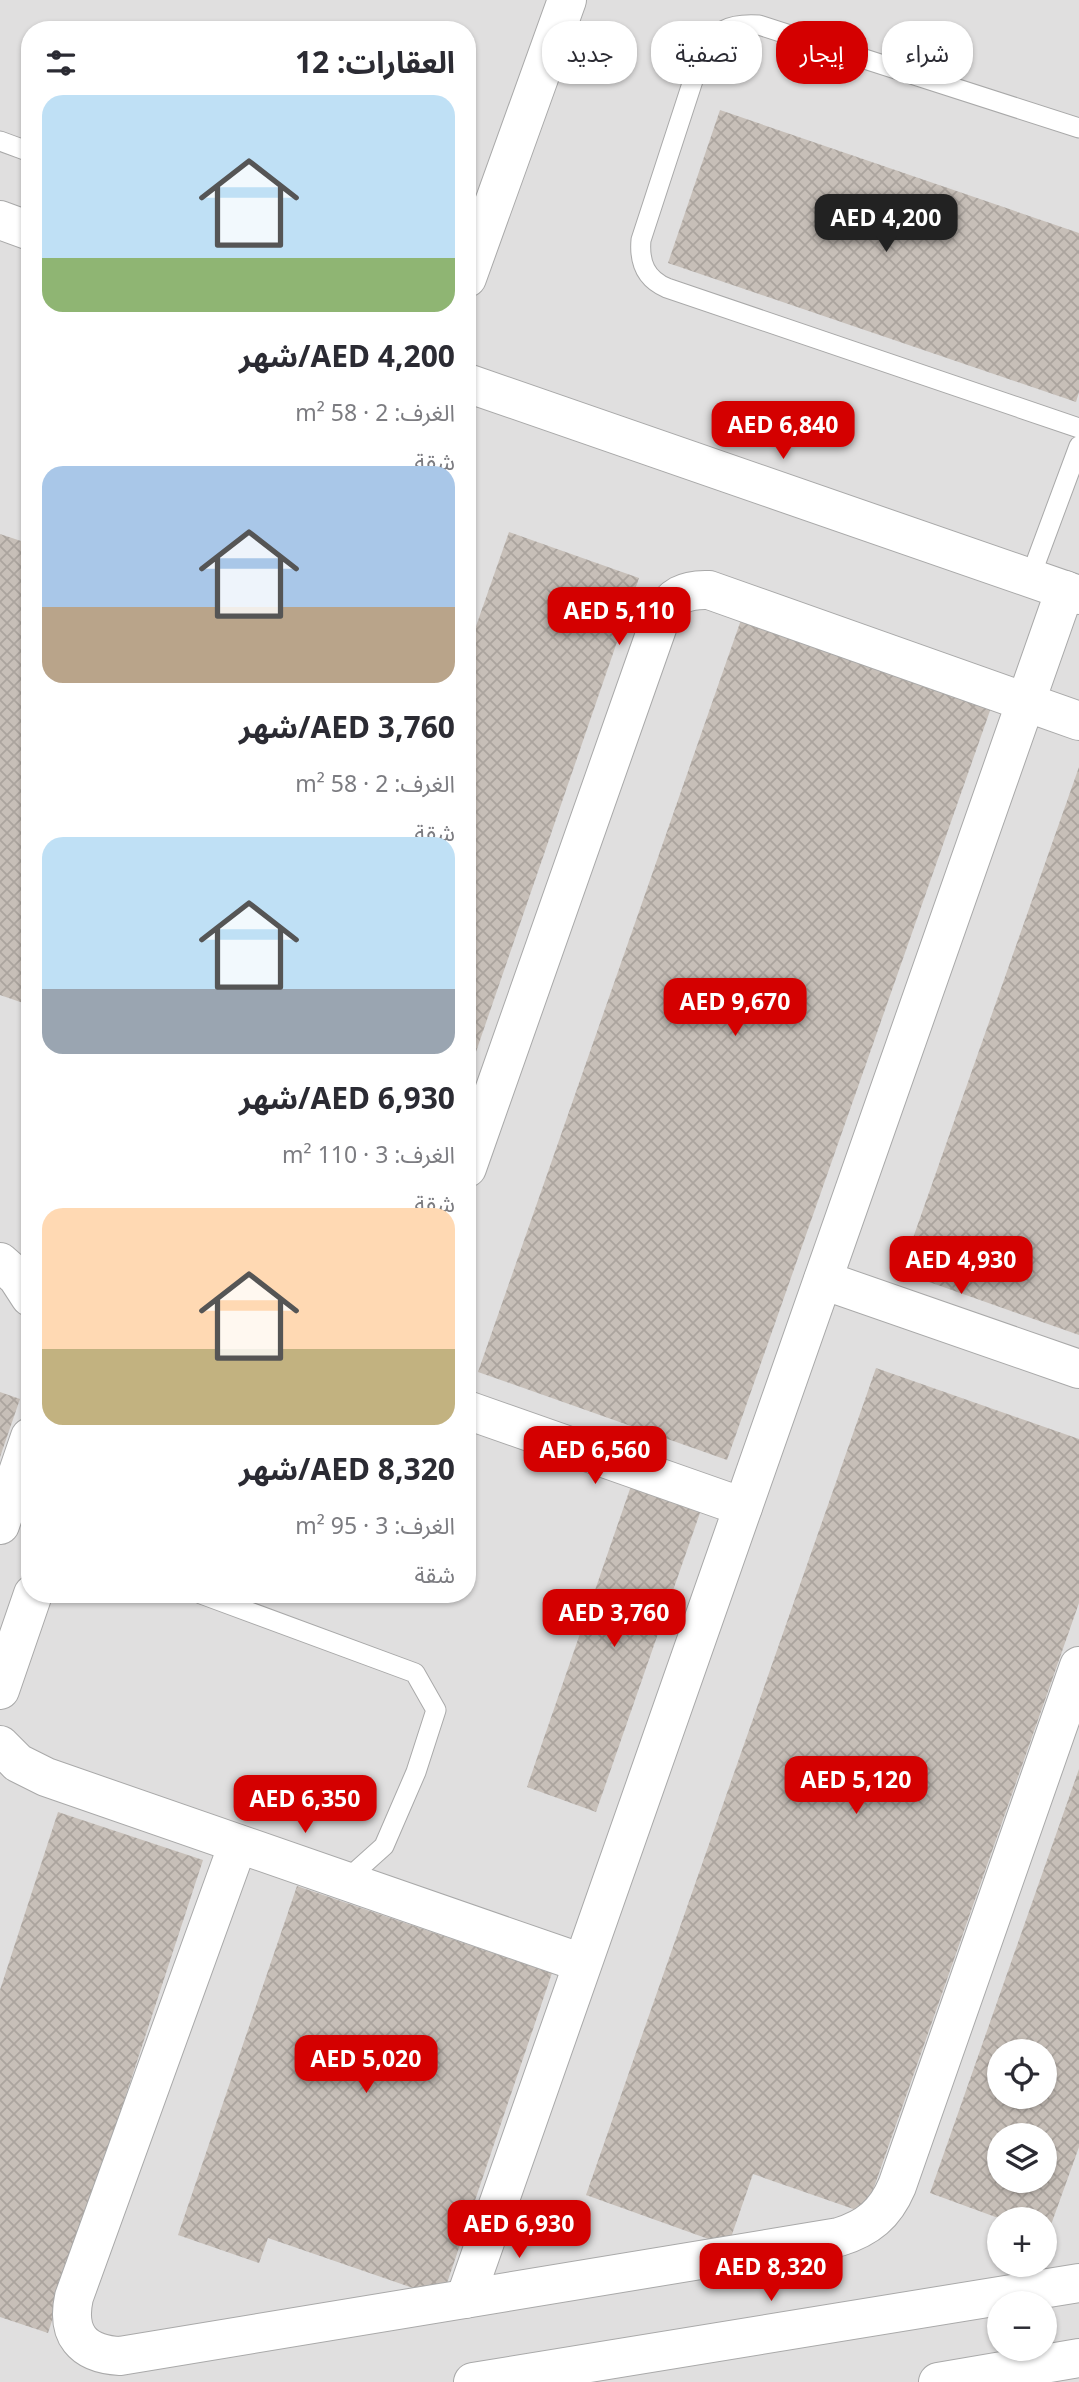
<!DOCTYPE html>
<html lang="ar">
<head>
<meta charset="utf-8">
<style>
  body { margin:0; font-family:"Noto Sans","Noto Sans Arabic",sans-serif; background:#f7f7f7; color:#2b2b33; direction:rtl; height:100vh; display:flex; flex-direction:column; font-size:26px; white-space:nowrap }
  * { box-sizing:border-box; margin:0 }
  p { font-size:23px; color:#7c7c81 }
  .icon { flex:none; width:38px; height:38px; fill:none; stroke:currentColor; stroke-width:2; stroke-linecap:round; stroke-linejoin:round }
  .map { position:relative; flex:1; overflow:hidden; direction:ltr }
  .drawer { position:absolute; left:21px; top:21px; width:455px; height:1582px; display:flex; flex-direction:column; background:#fff; border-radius:28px; box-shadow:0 2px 5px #0004; direction:rtl }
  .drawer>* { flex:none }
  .banner { position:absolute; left:497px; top:21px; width:476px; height:63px; direction:rtl; display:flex; gap:14px }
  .tools { position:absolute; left:987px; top:2039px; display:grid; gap:14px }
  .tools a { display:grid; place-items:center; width:70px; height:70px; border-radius:50%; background:#fff; box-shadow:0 2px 5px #0004; font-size:35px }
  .price { position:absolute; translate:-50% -60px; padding:0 16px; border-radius:14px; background:#d40000; color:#fff; font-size:23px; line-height:46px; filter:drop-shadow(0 2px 4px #0008) }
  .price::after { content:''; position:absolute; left:50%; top:42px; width:21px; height:16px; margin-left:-10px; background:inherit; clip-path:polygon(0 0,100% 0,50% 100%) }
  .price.on { background:#222; color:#fff }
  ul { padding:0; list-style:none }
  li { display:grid; align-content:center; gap:14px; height:371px; padding:0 21px }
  li span { display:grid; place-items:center; height:217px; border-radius:21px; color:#555 }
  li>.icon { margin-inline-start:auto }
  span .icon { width:126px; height:126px; fill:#fffc; stroke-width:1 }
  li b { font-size:30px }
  h2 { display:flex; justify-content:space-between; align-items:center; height:84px; padding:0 21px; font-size:30px }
  .chip { padding:0 24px; border-radius:28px; background:#fff; box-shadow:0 2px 5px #0004; font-size:24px; line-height:63px }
  .chip.on { background:#d40000; color:#fff }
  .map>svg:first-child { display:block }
  .residential { fill:#e0dfdf; fill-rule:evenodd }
  .building { fill:url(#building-cross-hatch); fill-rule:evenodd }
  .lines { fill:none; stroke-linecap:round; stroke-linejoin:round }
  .service-casing { stroke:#a9a9a9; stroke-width:21 }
  .minor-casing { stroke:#a9a9a9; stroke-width:40 }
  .tertiary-casing { stroke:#a9a9a9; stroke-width:40 }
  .service { stroke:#fff; stroke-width:19 }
  .minor { stroke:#fff; stroke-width:38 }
  .tertiary { stroke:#fff; stroke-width:38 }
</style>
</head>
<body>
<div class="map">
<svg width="1079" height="2382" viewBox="0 0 1079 2382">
  <defs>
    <pattern id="building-cross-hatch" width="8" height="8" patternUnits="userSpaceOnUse" patternTransform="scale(1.75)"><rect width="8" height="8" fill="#c7bfb8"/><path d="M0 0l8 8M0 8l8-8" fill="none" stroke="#aba49e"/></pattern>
  </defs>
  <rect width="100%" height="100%" fill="#f2efe9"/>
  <!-- residential -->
  <path class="residential" d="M0,0h1079v2382h-1079zM30,30h437v1564h-437zM999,2051h46v45h-46zM999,2135h46v45h-46zM999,2219h46v45h-46zM999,2303h46v45h-46z"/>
  <!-- building -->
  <g class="building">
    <polygon points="720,110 1079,233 1079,392 1076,402 668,263"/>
    <polygon points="509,532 639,578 468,1075 467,652"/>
    <polygon points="0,534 30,544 29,1005 0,995"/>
    <polygon points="742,617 992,705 727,1460 478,1372"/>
    <polygon points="1079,767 1079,1335 901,1272"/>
    <polygon points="876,1368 1079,1439 1079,1603 865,2213 753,2174 728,2246 586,2195"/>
    <polygon points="0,1392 20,1399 0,1457"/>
    <polygon points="631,1486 701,1510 596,1812 527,1787"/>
    <path d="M1079,1769v378l-32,89 -2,-1v-16h-44l-71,-26zM999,2051h46v45h-46zM999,2135h46v45h-46z"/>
    <polygon points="58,1812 203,1860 48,2333 0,2317 0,1990"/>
    <polygon points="297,1886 552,1973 442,2298 268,2238 259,2263 178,2235"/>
  </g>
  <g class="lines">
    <!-- service casing -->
    <g class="service-casing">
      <g id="service">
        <path d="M1079,128l-320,-103c-31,-2 -42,5 -58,31l-60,184c-2,23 5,39 26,48l412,140"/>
        <polyline points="0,141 30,152"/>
        <polyline points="1030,578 1079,446"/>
        <polyline points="201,1594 415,1673 436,1710 416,1772 384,1846 345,1881"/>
      </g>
    </g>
    <!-- minor casing -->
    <g class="minor-casing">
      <g id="minor">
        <polyline points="467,278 567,0"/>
        <polyline points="467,383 1079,595"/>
        <path d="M467,1168l194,-551c10,-21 24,-28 48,-27l370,131"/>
        <polyline points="0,1262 17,1277 30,1297"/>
        <polyline points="823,1280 1079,1369"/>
        <polyline points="467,1410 743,1507"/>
        <polyline points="0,1745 18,1763 46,1777 582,1963"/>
        <path d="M238,1844l-164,453c-8,37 8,57 46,59l719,-119c29,-9 46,-23 58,-51l182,-520"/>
        <polyline points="465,2299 1065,590"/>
        <polyline points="473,2382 1079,2283"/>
        <polyline points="938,2382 1079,2358"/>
      </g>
    </g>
    <!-- tertiary casing -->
    <g class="tertiary-casing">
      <g id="tertiary">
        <polyline points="0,220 30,231"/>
        <polyline points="0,1525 30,1437"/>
        <polyline points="0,1690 33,1594"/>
      </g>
    </g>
    <!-- service -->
    <use href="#service" class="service"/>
    <!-- minor -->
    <use href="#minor" class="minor"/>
    <!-- tertiary -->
    <use href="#tertiary" class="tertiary"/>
  </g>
</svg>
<div class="tools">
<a><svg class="icon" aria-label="locate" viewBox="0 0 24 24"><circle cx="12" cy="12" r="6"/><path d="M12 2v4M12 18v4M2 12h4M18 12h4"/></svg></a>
<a><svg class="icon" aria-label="layers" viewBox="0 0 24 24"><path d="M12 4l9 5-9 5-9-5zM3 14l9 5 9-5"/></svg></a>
<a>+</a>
<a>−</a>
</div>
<b class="price on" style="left:886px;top:254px">AED 4,200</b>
<b class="price" style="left:783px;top:461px">AED 6,840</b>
<b class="price" style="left:619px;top:647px">AED 5,110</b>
<b class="price" style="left:735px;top:1038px">AED 9,670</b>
<b class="price" style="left:961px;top:1296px">AED 4,930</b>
<b class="price" style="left:595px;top:1486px">AED 6,560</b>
<b class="price" style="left:614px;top:1649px">AED 3,760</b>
<b class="price" style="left:856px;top:1816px">AED 5,120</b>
<b class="price" style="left:305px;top:1835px">AED 6,350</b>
<b class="price" style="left:366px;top:2095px">AED 5,020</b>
<b class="price" style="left:519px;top:2260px">AED 6,930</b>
<b class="price" style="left:771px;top:2303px">AED 8,320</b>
<div class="banner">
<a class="chip">شراء</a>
<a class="chip on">إيجار</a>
<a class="chip">تصفية</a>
<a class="chip">جديد</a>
</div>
<section class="drawer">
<h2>العقارات: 12<svg class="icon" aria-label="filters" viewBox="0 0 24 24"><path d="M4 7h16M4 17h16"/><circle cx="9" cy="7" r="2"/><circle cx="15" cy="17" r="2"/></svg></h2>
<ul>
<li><span style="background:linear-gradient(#bfe0f5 75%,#8fb573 0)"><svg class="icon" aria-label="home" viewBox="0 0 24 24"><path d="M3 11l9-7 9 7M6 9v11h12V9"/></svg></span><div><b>AED 4,200/شهر</b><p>الغرف: 2 · 58 m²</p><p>شقة</p></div></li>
<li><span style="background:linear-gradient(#a9c7e8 65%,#b9a48a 0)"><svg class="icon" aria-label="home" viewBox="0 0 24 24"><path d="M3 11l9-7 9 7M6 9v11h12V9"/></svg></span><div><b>AED 3,760/شهر</b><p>الغرف: 2 · 58 m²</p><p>شقة</p></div></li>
<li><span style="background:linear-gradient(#bfe0f5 70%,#9aa5b1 0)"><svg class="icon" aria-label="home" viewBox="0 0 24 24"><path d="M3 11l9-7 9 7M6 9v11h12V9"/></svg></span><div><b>AED 6,930/شهر</b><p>الغرف: 3 · 110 m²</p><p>شقة</p></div></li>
<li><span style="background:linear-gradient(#ffd9b3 65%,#c2b280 0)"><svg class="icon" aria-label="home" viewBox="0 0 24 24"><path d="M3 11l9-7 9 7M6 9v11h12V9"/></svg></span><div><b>AED 8,320/شهر</b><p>الغرف: 3 · 95 m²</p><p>شقة</p></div></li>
</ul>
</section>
</div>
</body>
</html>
